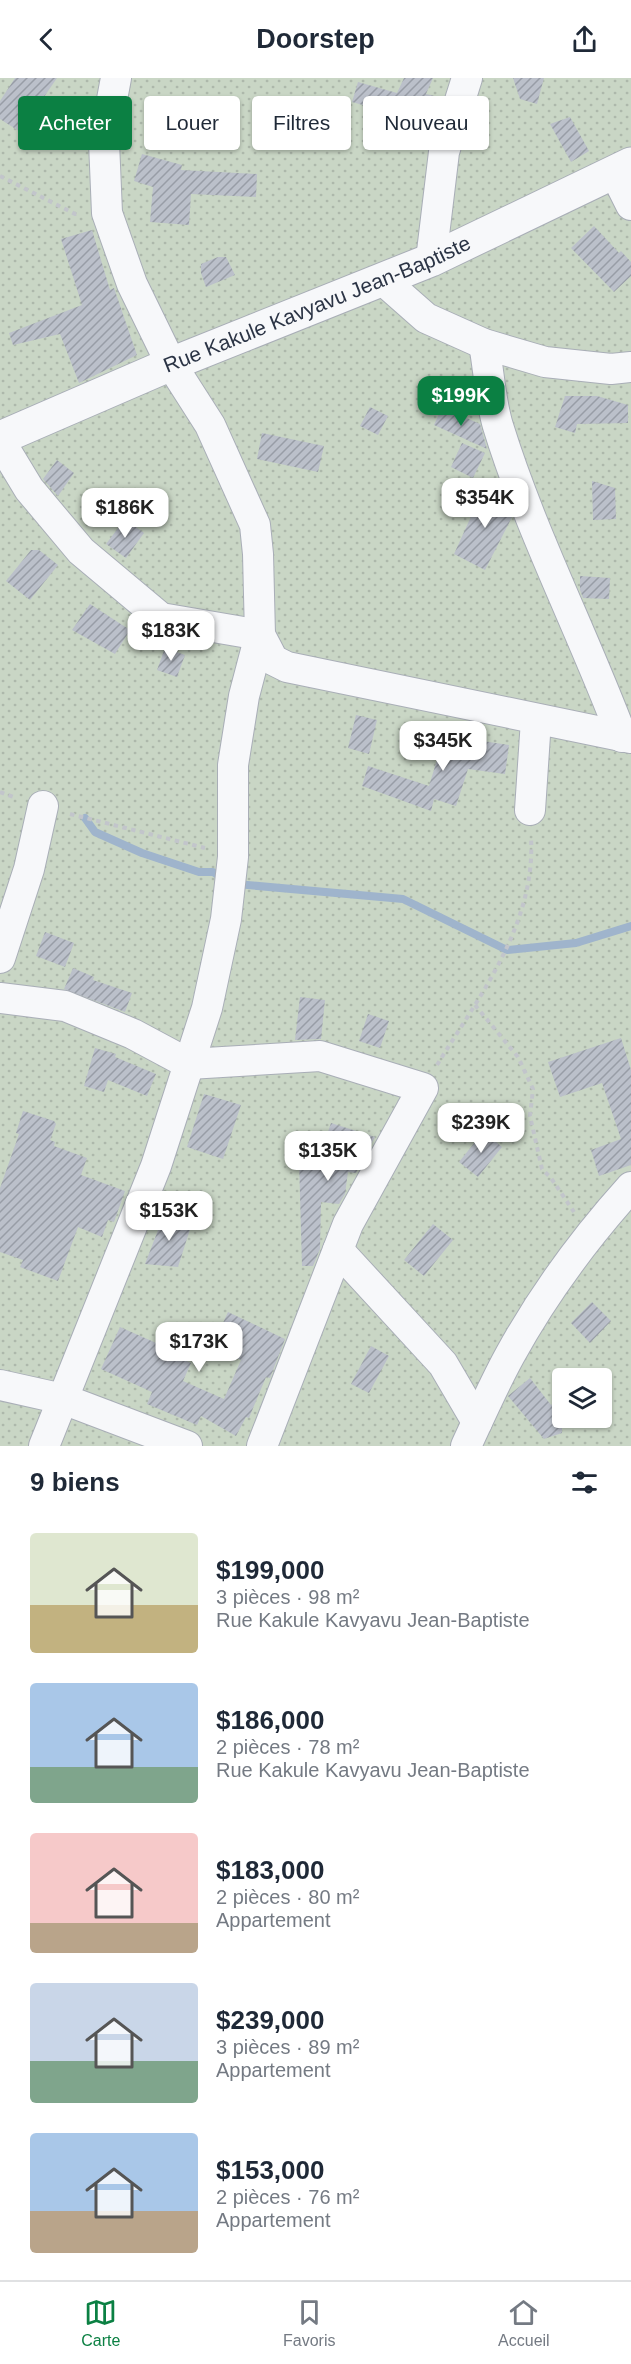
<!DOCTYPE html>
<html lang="fr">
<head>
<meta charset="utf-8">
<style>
  body { margin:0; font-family:Arial,sans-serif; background:#f6f6f7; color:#1f2937; height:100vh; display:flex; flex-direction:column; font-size:22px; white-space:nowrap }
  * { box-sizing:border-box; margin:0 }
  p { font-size:20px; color:#747a83 }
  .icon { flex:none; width:33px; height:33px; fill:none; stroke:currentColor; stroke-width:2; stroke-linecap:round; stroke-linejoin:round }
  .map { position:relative; height:1368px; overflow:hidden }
  .sheet { display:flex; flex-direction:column; background:#fff; flex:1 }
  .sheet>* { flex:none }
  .banner { position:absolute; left:18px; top:18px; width:596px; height:54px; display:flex; gap:12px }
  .fabs { position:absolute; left:552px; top:1290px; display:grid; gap:12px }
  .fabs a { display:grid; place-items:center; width:60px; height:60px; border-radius:6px; background:#fff; box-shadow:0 2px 4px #0004; font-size:30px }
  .price { position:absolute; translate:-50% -51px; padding:0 14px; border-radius:12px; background:#fff; color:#222; font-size:20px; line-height:39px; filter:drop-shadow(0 2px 3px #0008) }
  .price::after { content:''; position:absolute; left:50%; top:36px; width:18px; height:14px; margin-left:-9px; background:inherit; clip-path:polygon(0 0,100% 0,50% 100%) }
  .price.active { background:#0b8043; color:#fff }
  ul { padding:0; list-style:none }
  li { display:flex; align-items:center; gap:18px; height:150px; padding:0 30px }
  li span { display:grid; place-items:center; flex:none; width:168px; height:120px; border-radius:6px; color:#555 }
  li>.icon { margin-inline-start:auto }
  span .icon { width:72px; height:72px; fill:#fffc; stroke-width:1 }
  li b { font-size:26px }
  h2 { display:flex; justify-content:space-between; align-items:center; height:72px; padding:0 30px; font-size:26px }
  .chip { padding:0 21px; border-radius:6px; background:#fff; box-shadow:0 2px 4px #0004; font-size:21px; line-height:54px }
  .chip.active { background:#0b8043; color:#fff }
  header { display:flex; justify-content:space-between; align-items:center; height:78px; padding:0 30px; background:#fff; font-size:27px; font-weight:700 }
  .tabs { display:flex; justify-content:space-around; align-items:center; height:84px; border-top:2px solid #e0e1e3; background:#fff; font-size:16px; color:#747a83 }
  .tabs a { display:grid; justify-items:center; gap:3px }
  .tabs .active { color:#0b8043 }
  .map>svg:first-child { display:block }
  .grass { fill:url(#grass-dots); fill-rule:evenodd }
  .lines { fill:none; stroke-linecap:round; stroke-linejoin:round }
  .stream { stroke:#9fb4cc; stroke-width:8 }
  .building { fill:url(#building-hatch) }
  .minor-casing { stroke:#a9aeb7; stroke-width:32 }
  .tertiary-casing { stroke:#a9aeb7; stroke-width:35 }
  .path { stroke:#c2c5cb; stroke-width:4; stroke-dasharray:4.5 4.5; stroke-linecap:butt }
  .minor { stroke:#f7f8fa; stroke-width:30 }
  .tertiary { stroke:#f7f8fa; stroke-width:33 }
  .labels { text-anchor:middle; stroke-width:4.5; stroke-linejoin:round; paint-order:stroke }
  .street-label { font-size:21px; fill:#2b3445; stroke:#f4f6f9 }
</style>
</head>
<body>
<header><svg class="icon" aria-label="back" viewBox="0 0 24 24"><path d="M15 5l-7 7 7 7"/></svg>Doorstep<svg class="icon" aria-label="share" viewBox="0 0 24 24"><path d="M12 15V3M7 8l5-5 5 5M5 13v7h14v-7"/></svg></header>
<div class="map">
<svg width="631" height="1368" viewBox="0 0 631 1368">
  <defs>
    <pattern id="grass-dots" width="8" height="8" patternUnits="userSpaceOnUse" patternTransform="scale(1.5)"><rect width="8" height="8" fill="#c9d6c5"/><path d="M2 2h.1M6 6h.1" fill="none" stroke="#adb8ab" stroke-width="1.8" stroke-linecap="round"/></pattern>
    <pattern id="building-hatch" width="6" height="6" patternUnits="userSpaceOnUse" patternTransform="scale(1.5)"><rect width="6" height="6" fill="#bbc0ca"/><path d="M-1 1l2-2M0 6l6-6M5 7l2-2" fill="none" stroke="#989da6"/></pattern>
  </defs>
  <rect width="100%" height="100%" fill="#e4e7ec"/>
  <!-- grass -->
  <path class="grass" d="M0,0h631v1368h-631zM562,1300h40v40h-40z"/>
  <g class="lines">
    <!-- stream -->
    <g class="stream">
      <polyline points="85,740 95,754 142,775 199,794 213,794 224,801"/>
      <polyline points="236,806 403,821 507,872 576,865 631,848"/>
    </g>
  </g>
  <!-- building -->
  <g class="building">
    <polygon points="15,0 57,0 35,32 39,35 25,57 0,41 0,23"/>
    <polygon points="404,0 433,0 426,16 443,20 434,47 352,24 358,4 397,15"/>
    <polygon points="513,0 544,0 537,26 520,21"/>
    <polygon points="570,39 589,73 571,84 550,46"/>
    <polygon points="142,76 182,87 181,92 257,96 256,119 191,116 189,147 150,144 153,109 134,103"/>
    <polygon points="594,148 619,175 621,173 631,184 631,198 614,214 571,170"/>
    <polygon points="92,152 110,212 114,210 137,277 79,305 60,256 13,267 9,255 82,227 61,161"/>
    <polygon points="218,179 226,179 235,197 206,209 201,195 201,186"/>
    <polygon points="565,318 597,318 628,327 628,345 577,346 575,355 555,349"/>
    <polygon points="370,329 388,338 378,357 360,348"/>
    <polygon points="442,329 480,346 487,371 434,347"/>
    <polygon points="262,355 324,368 318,394 257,381"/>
    <polygon points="462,365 485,375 473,400 451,389"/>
    <polygon points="57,382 74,395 58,418 43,401"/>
    <polygon points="592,403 615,410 616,441 593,442"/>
    <polygon points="484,410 504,417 512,439 485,492 454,476"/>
    <polygon points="125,441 144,455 126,480 106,466"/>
    <polygon points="31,472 39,472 58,487 30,522 6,503"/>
    <polygon points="580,498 610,500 609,521 583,520 580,512"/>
    <polygon points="90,526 130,552 115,576 72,552"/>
    <polygon points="165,570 185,577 177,599 157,592"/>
    <polygon points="356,637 377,642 369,676 348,670"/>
    <polygon points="446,652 476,662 509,667 505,696 468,691 456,728 434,721 431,733 362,708 368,688 429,708"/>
    <polygon points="45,854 74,865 65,889 36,878"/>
    <polygon points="73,890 94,899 93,902 132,915 125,934 64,911"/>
    <polygon points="300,919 325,922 321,961 295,962"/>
    <polygon points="368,936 389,943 380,970 359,963"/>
    <polygon points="621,960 631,992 631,1087 599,1098 591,1072 621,1061 602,1005 560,1019 548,984"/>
    <polygon points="95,970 116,976 115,979 156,996 147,1018 108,1002 104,1014 84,1008"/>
    <polygon points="204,1016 241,1027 223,1081 187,1069"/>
    <polygon points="23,1033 54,1043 56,1046 50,1062 55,1064 54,1068 87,1080 81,1097 125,1113 114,1144 108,1142 102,1159 78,1149 58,1203 20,1189 23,1182 0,1174 0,1110 19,1056 16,1055"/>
    <polygon points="331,1045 375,1059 356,1095 348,1094 345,1116 339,1126 321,1124 320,1171 313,1188 302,1188 299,1082 317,1086"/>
    <polygon points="484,1053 502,1069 478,1099 459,1084"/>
    <polygon points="165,1134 192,1145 178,1189 145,1186"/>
    <polygon points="433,1146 453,1162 424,1198 404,1182"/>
    <polygon points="592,1224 611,1243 590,1265 571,1245"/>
    <polygon points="228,1234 285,1261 270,1300 266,1299 249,1340 246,1339 236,1358 201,1338 197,1347 147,1326 152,1314 101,1291 120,1249 163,1268 161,1271 191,1285 183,1303 224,1321 241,1282 212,1269"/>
    <polygon points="371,1268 389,1278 369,1315 351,1306"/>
    <polygon points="530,1300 551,1327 562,1316 562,1355 544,1361 508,1318"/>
  </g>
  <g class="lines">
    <!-- minor casing -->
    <g class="minor-casing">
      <g id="minor">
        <polyline points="615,95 631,127"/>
        <polyline points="431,182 444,74 467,0"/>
        <polyline points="384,203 426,240 484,266 545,284 611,291 631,289"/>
        <path d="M484,266c5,27 6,56 14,82 33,107 85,207 124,311"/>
        <polyline points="0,363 29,411 81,473 161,540 260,557 273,582 287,589 631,660"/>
        <polyline points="530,732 536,642"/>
        <polyline points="0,880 29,791 43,728"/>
        <polyline points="0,920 65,928 133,956 189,986 320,978 423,1010 348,1146 262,1368"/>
        <polyline points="338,1172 443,1286 477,1344"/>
        <polyline points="0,1307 63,1321 187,1368"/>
        <polyline points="44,1368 156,1088 207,930 226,841 233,779 233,687 244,618 260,557 258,476 255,447 210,347 171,286 132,206 107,135 104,64 116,0"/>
        <path d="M466,1368c14,-30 28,-62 44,-91 33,-60 75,-117 121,-168"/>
      </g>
    </g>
    <!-- tertiary casing -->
    <g class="tertiary-casing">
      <g id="tertiary">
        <path id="s1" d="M0,360l171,-74 260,-104 200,-96"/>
      </g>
    </g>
    <!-- path -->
    <g class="path">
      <polyline points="0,98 75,136 80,136"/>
      <polyline points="0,714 16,720"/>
      <polyline points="70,736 205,770"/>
      <polyline points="475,927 518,979 533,1011 530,1038 542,1091 551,1100 574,1134"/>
      <path d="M437,987c43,-70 99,-141 94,-228"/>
    </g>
    <!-- minor -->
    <use href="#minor" class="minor"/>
    <!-- tertiary -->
    <use href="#tertiary" class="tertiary"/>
  </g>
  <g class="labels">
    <!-- street labels -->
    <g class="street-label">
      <text dy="7" stroke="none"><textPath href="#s1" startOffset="344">Rue Kakule Kavyavu Jean-Baptiste</textPath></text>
    </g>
  </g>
</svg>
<div class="fabs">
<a><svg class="icon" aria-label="layers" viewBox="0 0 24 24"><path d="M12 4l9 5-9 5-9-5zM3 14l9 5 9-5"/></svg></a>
</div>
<b class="price active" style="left:461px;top:349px">$199K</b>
<b class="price" style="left:485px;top:451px">$354K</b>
<b class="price" style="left:125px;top:461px">$186K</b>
<b class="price" style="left:171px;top:584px">$183K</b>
<b class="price" style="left:443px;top:694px">$345K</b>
<b class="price" style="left:481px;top:1076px">$239K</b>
<b class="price" style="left:328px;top:1104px">$135K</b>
<b class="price" style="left:169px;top:1164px">$153K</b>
<b class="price" style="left:199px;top:1295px">$173K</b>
<div class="banner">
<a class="chip active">Acheter</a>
<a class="chip">Louer</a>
<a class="chip">Filtres</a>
<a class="chip">Nouveau</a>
</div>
</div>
<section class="sheet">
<h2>9 biens<svg class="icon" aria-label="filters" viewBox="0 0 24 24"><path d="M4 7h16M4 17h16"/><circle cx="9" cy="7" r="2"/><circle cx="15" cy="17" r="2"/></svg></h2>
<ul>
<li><span style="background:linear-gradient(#dfe7d0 60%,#c2b280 0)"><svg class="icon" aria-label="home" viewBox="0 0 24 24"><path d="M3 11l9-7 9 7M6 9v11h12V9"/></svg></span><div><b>$199,000</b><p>3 pièces · 98 m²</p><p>Rue Kakule Kavyavu Jean-Baptiste</p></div></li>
<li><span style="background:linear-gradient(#a9c7e8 70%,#7fa58c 0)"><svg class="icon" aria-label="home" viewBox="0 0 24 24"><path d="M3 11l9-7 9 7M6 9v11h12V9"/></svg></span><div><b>$186,000</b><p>2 pièces · 78 m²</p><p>Rue Kakule Kavyavu Jean-Baptiste</p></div></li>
<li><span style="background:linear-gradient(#f6c9c9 75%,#b9a48a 0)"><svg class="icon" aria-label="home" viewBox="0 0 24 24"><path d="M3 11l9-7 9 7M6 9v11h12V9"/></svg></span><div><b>$183,000</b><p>2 pièces · 80 m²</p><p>Appartement</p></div></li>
<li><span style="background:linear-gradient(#c9d6e8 65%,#7fa58c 0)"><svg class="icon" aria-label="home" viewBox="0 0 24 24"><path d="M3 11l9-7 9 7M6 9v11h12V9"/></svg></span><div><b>$239,000</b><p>3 pièces · 89 m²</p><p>Appartement</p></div></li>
<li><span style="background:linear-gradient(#a9c7e8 65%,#b9a48a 0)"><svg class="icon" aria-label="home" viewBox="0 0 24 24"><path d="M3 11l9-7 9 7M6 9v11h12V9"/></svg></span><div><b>$153,000</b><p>2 pièces · 76 m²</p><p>Appartement</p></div></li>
</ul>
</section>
<nav class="tabs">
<a class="active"><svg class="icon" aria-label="map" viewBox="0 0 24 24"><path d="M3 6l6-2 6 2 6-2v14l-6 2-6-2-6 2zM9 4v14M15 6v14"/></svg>Carte</a>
<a><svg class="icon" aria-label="saved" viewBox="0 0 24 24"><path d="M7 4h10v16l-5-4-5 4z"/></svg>Favoris</a>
<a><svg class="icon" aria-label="home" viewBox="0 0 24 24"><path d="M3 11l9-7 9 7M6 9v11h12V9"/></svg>Accueil</a>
</nav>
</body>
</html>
